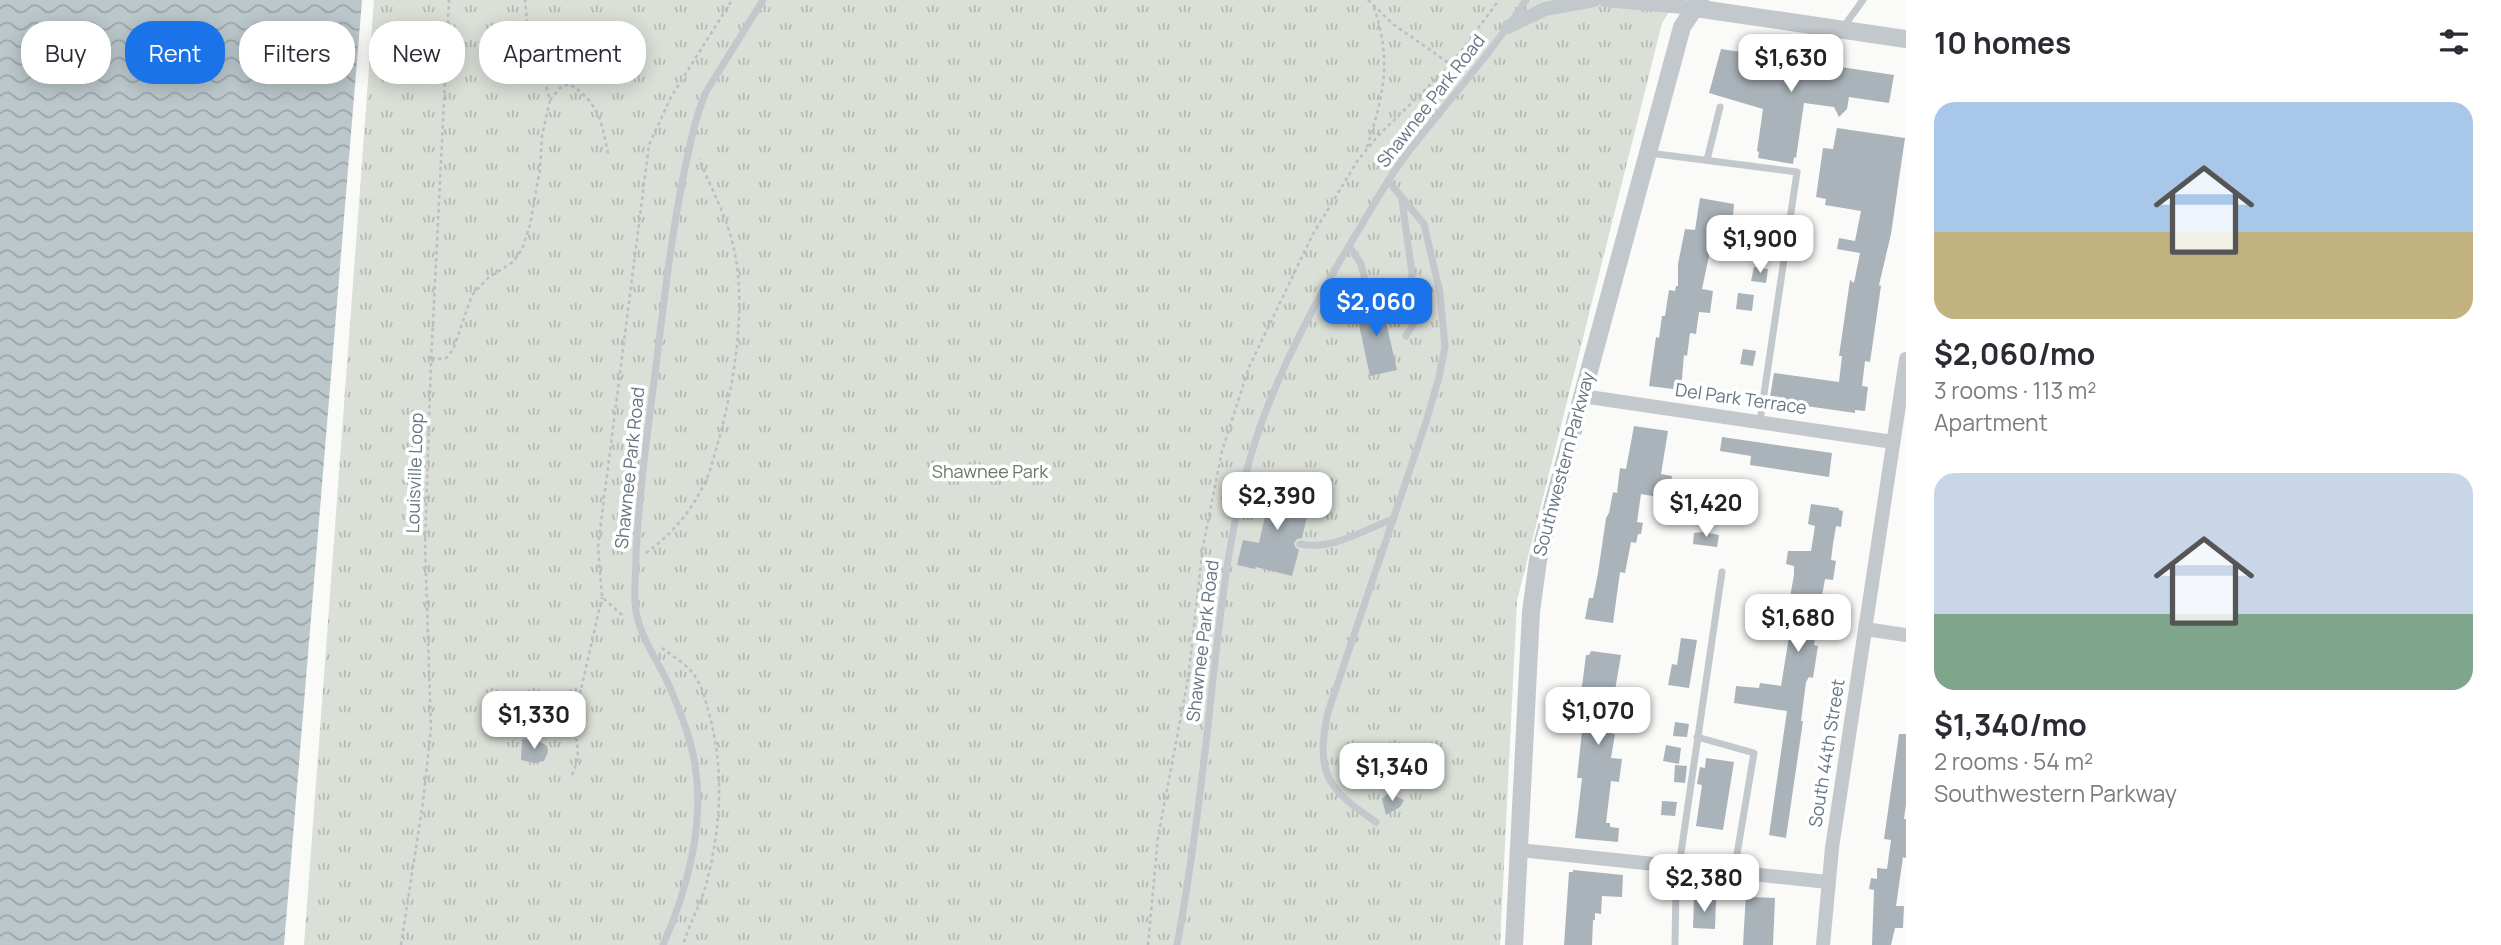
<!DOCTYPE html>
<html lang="en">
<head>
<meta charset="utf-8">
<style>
  body { margin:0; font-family:Manrope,sans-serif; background:#f7f7f7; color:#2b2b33; height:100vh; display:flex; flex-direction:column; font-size:26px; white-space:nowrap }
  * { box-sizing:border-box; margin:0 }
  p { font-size:23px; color:#7c7c81 }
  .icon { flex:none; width:38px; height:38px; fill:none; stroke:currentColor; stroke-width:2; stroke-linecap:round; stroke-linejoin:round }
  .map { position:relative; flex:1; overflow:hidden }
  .side { display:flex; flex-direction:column; background:#fff; width:595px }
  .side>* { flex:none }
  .top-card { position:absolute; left:21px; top:21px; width:665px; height:63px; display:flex; gap:14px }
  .price { position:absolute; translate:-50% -60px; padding:0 16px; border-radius:14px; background:#fff; color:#222; font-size:23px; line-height:46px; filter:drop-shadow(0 2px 4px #0008) }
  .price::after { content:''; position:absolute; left:50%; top:42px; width:21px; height:16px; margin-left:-10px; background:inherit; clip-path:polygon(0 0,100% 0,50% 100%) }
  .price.selected { background:#1a73e8; color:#fff }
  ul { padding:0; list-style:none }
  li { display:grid; align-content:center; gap:14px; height:371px; padding:0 28px }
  li span { display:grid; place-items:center; height:217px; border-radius:21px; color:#555 }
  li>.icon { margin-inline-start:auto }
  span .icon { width:126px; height:126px; fill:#fffc; stroke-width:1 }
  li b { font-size:30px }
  h2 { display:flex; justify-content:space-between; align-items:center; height:84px; padding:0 28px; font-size:30px }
  .tag { padding:0 24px; border-radius:28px; background:#fff; box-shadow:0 4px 18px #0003; font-size:24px; line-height:63px }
  .tag.selected { background:#1a73e8; color:#fff }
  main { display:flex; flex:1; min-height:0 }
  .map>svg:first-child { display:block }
  .park { fill:url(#park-tufts) }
  .water { fill:url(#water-waves) }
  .building { fill:#aab3b9 }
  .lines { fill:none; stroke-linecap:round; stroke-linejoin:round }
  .path { stroke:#bbbfc2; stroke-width:2.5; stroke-dasharray:3.5 3.5; stroke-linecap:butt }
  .service { stroke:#c3c8cc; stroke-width:7 }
  .minor { stroke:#c3c8cc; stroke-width:14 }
  .tertiary { stroke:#c3c8cc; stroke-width:18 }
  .labels { text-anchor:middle; stroke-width:7; stroke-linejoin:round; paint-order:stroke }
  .street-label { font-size:18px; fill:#657683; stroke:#fff }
  .park-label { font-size:18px; fill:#687a64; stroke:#fff }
</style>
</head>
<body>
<main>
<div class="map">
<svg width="1906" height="945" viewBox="0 0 1906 945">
  <defs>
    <pattern id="park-tufts" width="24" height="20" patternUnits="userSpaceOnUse" patternTransform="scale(1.75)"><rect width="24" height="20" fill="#dadfd7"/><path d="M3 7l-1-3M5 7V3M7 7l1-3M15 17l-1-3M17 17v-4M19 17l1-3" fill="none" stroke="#b4b9b4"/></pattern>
    <pattern id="water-waves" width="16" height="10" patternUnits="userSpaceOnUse" patternTransform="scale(1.75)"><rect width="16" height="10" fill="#bbc7cb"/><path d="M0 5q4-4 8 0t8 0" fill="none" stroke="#9ca6aa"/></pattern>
  </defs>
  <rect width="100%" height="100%" fill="#fafaf8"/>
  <!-- park -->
  <polygon class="park" points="374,0 1677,0 1662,23 1517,601 1500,945 304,945"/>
  <!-- water -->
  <polygon class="water" points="0,0 362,0 284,945 0,945"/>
  <!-- building -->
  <g class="building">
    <polygon points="1721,49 1894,75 1889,103 1849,97 1847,109 1839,117 1834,107 1804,103 1796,158 1794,157 1793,164 1758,158 1759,152 1757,151 1763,109 1709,93"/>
    <polygon points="1837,128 1905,138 1891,234 1879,285 1881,286 1870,362 1865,361 1862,386 1868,387 1865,411 1855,410 1855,413 1778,402 1779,398 1770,397 1774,373 1839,382 1842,356 1839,356 1850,280 1854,283 1860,253 1837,249 1839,238 1855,241 1861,211 1825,205 1826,199 1816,197 1823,148 1833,149"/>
    <polygon points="1700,198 1734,204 1731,238 1725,238 1722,258 1709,256 1702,289 1713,291 1710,313 1699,312 1696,334 1690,333 1687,356 1684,355 1681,390 1649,386 1656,337 1659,338 1662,316 1665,316 1669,290 1675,291 1676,286 1678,286 1678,264 1685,229 1695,230"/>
    <polygon points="1764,239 1780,242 1778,257 1762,254"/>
    <polygon points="1754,267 1768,269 1766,283 1751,281"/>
    <polygon points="1738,293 1754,295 1752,311 1736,309"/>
    <polygon points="1381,300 1397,370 1370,376 1355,306"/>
    <polygon points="1743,349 1756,351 1753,366 1740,364"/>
    <polygon points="1634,426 1668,431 1661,474 1672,476 1670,488 1665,487 1664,498 1641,494 1637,522 1643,523 1641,534 1638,534 1636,543 1631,542 1625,573 1620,572 1613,623 1585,619 1589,598 1593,598 1598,573 1606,518 1609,513 1613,492 1617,493 1620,468 1626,469"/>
    <polygon points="1722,437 1832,453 1829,477 1750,465 1751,456 1720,451"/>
    <polygon points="1258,484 1311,499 1302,538 1297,539 1294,543 1295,547 1299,550 1292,576 1256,567 1255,569 1237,565 1243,540 1259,543 1267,507 1254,504"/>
    <polygon points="1811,504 1839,508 1839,510 1843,511 1841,527 1836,526 1833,544 1831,560 1836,561 1833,580 1825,579 1820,607 1814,645 1818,646 1813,678 1809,677 1806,682 1801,721 1803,721 1786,838 1769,835 1787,711 1734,703 1736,686 1759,688 1760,683 1781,686 1790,631 1784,630 1794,575 1794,566 1786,564 1788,551 1811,551 1815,526 1808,524"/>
    <polygon points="1703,532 1719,535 1717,547 1693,544 1694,533"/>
    <polygon points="1681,638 1697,640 1689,688 1668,685 1672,664 1677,665"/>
    <polygon points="1591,651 1621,655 1612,708 1616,709 1612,734 1615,734 1611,758 1622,759 1619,782 1611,781 1606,823 1610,823 1610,827 1619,828 1618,842 1575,838 1582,778 1577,778 1583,722 1580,721 1584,695 1581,694 1586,655 1589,655"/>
    <polygon points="1675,722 1689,724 1687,737 1673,736"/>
    <polygon points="1899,734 1906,734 1906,804 1904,819 1906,819 1906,858 1903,857 1896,906 1904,906 1903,928 1895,928 1891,945 1872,945 1874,890 1869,889 1871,878 1877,879 1877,868 1887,869 1891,840 1884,839"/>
    <polygon points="522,739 539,741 547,746 548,752 544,761 535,763 521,760"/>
    <polygon points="1666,745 1681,748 1679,764 1663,761"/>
    <polygon points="1706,758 1734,762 1723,830 1696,826 1702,785 1697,784 1700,767 1705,768"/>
    <polygon points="1675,765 1687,766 1685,783 1674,782"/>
    <polygon points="1388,793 1404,800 1400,807 1386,815 1382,799"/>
    <polygon points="1662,801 1677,802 1675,816 1661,815"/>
    <polygon points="1573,870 1623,875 1622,897 1602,896 1601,914 1595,913 1595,920 1593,920 1592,945 1564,945 1569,872 1573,872"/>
    <polygon points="1746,893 1753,897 1775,898 1773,945 1743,945"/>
    <polygon points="1694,899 1716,900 1715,929 1693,928"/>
  </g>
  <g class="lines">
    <!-- path -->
    <g class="path">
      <polyline points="1368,0 1393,24 1450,64"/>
      <polyline points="542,66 569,84"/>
      <path d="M550,100l10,-12 9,-4c29,17 33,38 39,70"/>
      <path d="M1367,147c17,-53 25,-86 7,-140"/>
      <polyline points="431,360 446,358 453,350 472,295 488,278 513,262 522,249 530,225 540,169 542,136 550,100 527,21 525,0"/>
      <path d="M646,553c27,-20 46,-42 60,-73 6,-13 9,-28 13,-41 15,-55 27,-128 16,-185 -6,-33 -23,-64 -36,-95"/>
      <polyline points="622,615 602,597 598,546 649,145 671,97 732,0"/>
      <path d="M662,648c9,7 21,14 29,23 9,10 14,26 17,39 17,57 13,118 -2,175 -6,21 -17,39 -23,60"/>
      <polyline points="572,775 578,759 577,740 574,739 580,694 602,597"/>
      <polyline points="401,945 423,802 431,729 425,544 431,363 449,0"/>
      <polyline points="1148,945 1158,837 1188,679 1203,546 1222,451 1249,367 1313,234 1358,160 1377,137 1453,62 1499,0"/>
    </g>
    <!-- service -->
    <g class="service">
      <polyline points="1842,29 1863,0"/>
      <polyline points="1649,153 1797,172 1760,421"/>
      <polyline points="1707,160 1720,107"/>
      <polyline points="1402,200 1412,274 1409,292 1415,321 1406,336"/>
      <polyline points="1349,246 1361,264 1369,296"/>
      <path d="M1300,544c32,7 63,-14 93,-25"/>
      <polyline points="1697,737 1754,753 1734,872"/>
      <path d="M1376,822c-49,-33 -61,-49 -48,-110l98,-290 13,-45 6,-30 -5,-54 -16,-69 -36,-43"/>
      <path d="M663,945c24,-54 42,-121 32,-180 -4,-26 -14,-51 -24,-75 -12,-29 -34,-55 -36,-87 -1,-16 1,-32 1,-48 3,-63 12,-126 20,-189 8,-65 15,-129 28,-193 6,-28 11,-56 22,-81l57,-92"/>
      <path d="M1177,945c16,-85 26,-170 35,-257 10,-89 19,-179 49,-264 25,-69 61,-135 100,-198 14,-24 28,-49 45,-71 40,-52 84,-100 120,-155"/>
      <polyline points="1675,945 1676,887 1722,572"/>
    </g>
    <!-- minor -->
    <g class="minor">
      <polyline points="1605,0 1695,8"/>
      <polyline points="1508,27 1545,9 1594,0"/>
      <polyline points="1582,396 1893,442"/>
      <polyline points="1865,629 1906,635"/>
      <polyline points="1519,850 1828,882"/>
      <polyline points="1823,945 1832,848 1906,359"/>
    </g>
    <!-- tertiary -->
    <g class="tertiary">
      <polyline points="1695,8 1906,39"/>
      <polyline points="1514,945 1531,612 1538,560 1682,27 1700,0"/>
    </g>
  </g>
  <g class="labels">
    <!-- street labels -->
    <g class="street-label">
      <text transform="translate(1431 101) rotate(-52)" y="6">Shawnee Park Road</text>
      <text transform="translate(1741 399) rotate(8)" y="6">Del Park Terrace</text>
      <text transform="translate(1564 464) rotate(-75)" y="6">Southwestern Parkway</text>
      <text transform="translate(630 468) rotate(-84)" y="6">Shawnee Park Road</text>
      <text transform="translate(415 473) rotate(-88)" y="6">Louisville Loop</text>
      <text transform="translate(1203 641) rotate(-83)" y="6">Shawnee Park Road</text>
      <text transform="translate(1827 753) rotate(-81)" y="6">South 44th Street</text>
    </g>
    <!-- park labels -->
    <g class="park-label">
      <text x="990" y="478">Shawnee Park</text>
    </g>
  </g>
</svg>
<b class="price" style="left:1791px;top:94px">$1,630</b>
<b class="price" style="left:1760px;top:275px">$1,900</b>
<b class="price selected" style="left:1376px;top:338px">$2,060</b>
<b class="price" style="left:1277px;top:532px">$2,390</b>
<b class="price" style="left:1706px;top:539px">$1,420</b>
<b class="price" style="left:1798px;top:654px">$1,680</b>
<b class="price" style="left:1598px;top:747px">$1,070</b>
<b class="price" style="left:534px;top:751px">$1,330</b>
<b class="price" style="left:1392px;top:803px">$1,340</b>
<b class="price" style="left:1704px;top:914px">$2,380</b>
<div class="top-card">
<a class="tag">Buy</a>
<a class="tag selected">Rent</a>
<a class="tag">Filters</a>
<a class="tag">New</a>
<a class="tag">Apartment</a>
</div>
</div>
<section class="side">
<h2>10 homes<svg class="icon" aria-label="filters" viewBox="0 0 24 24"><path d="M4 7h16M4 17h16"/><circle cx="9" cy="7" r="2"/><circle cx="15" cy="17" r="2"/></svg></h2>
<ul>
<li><span style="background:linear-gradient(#a9c7e8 60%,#c2b280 0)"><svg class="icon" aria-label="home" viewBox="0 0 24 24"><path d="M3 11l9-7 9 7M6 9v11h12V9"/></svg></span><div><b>$2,060/mo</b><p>3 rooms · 113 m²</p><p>Apartment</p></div></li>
<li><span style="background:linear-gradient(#c9d6e8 65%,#7fa58c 0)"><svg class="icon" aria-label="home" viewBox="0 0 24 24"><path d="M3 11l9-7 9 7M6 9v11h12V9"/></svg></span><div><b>$1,340/mo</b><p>2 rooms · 54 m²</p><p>Southwestern Parkway</p></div></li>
</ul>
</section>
</main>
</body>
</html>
